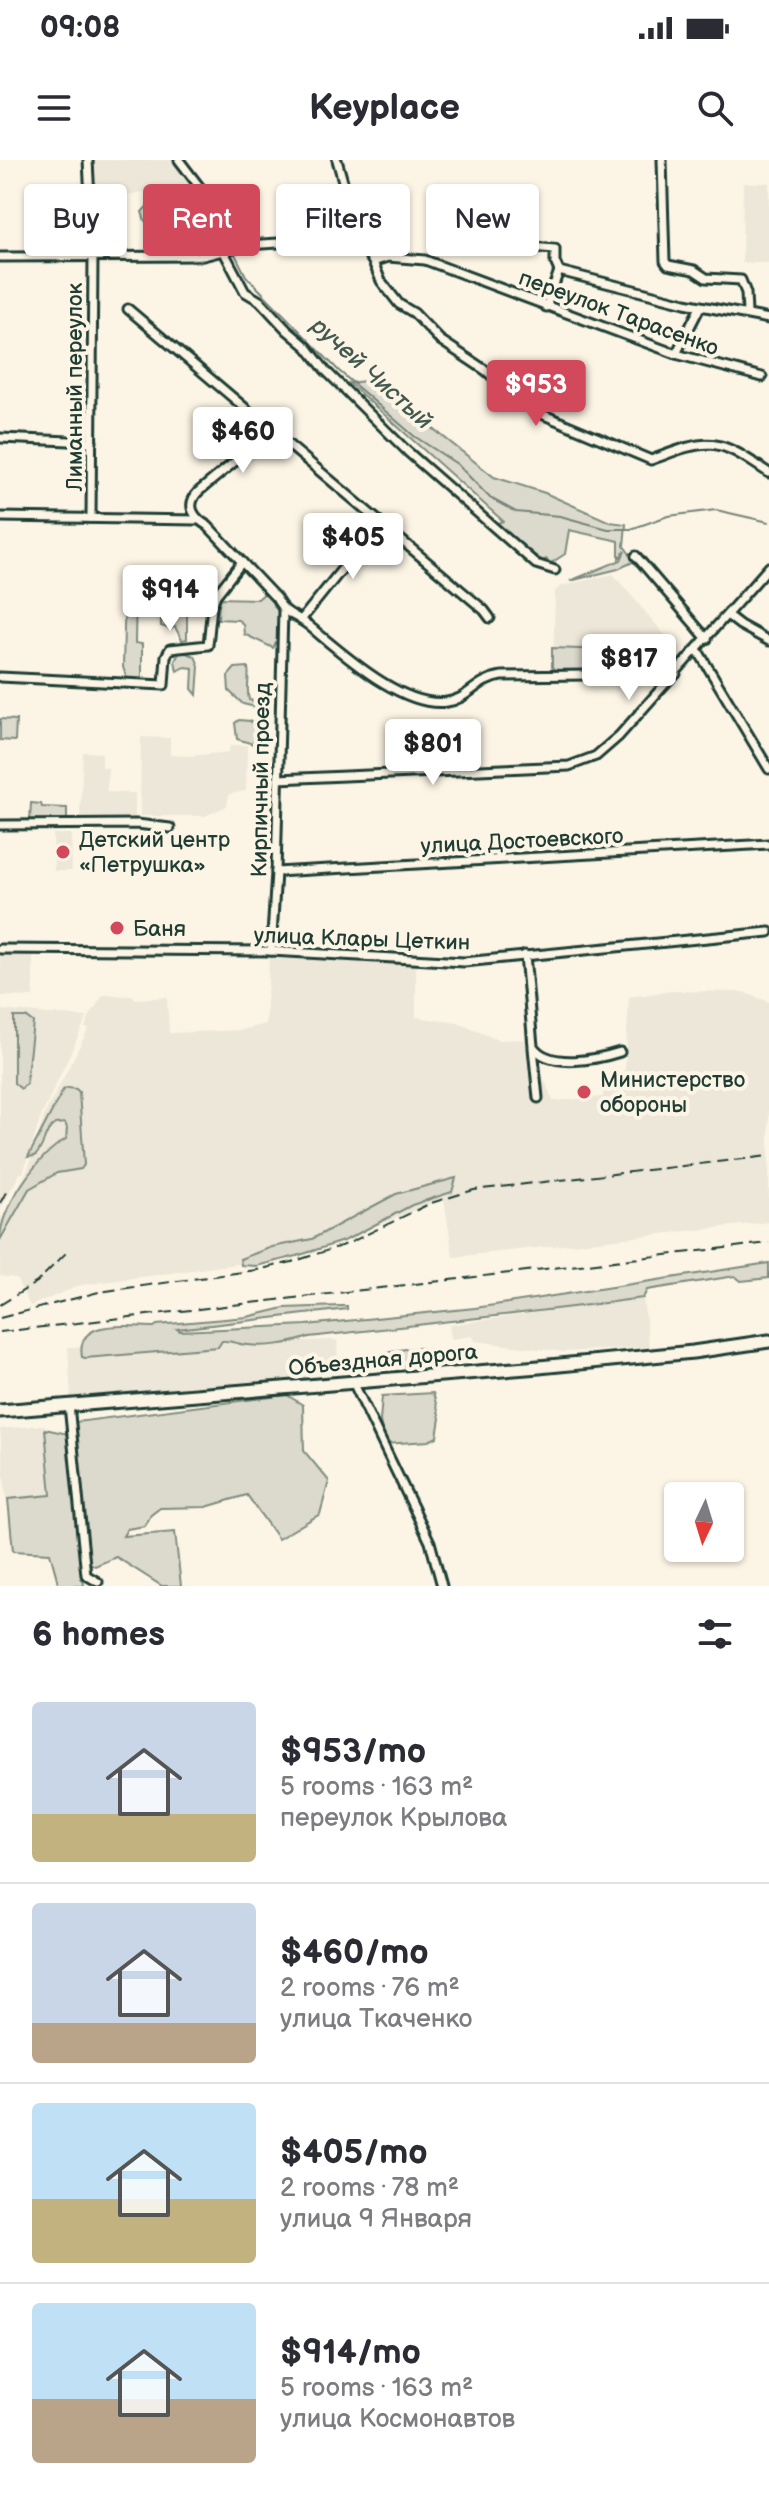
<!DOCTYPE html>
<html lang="en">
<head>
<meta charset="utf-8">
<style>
  body { margin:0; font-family:"Balsamiq Sans",sans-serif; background:#f7f7f7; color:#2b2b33; height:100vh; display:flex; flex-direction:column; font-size:30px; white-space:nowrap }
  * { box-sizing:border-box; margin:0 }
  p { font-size:26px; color:#7c7c81 }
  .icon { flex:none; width:44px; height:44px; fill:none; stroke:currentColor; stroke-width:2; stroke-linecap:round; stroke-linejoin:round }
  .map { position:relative; height:1426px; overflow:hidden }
  .sheet { display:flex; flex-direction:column; background:#fff; flex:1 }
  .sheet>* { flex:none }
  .guide { position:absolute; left:24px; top:24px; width:722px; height:72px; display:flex; gap:16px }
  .needle { width:52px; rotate:184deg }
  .controls { position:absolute; left:664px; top:1322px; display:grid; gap:16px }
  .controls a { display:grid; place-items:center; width:80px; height:80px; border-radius:8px; background:#fff; box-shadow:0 2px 6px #0004; font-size:40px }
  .price { position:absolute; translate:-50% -68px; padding:0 18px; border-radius:8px; background:#fff; color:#222; font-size:26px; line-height:52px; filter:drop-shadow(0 2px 4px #0008) }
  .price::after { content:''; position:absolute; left:50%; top:48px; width:24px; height:18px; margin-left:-12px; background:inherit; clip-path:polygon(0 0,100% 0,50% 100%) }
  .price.on { background:#d1495b; color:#fff }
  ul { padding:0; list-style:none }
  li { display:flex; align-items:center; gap:24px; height:200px; padding:0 32px }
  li+li { border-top:2px solid #e1e1e2 }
  li span { display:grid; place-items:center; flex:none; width:224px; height:160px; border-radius:8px; color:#555 }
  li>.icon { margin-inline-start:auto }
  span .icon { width:96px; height:96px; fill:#fffc; stroke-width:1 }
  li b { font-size:34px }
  h2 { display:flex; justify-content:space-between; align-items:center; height:96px; padding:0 32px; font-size:34px }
  .pill { padding:0 28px; border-radius:8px; background:#fff; box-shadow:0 2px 6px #0004; font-size:28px; line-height:72px }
  .pill.on { background:#d1495b; color:#fff }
  .status { display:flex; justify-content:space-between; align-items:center; height:56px; padding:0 40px; background:#fff; direction:ltr }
  .status svg { height:22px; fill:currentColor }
  header { display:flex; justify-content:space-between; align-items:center; height:104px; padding:0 32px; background:#fff; font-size:36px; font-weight:600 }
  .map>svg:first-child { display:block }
  .built { fill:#ece7d8 }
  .green { fill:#dcdacc; stroke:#7e8c80; stroke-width:2 }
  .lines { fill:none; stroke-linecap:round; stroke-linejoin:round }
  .stream { stroke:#758479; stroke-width:2 }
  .street-casing { stroke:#1f3d34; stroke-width:13 }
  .primary-casing { stroke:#1f3d34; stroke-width:17 }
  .street { stroke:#fcf5e5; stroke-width:7 }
  .primary { stroke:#fcf5e5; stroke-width:11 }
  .rail { stroke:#1f3d34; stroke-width:2; stroke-dasharray:12 6; stroke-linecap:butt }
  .poi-dot { fill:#d1495b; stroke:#fcf5e5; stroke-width:3 }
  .labels { text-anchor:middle; stroke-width:8; stroke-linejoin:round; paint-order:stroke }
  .street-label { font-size:22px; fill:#1f3d34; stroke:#fcf5e5 }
  .poi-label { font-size:22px; fill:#1f3d34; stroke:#fcf5e5; text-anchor:start }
  .water-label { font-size:24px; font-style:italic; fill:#435a51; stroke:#fcf5e5 }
</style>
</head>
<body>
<div class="status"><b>09:08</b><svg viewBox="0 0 49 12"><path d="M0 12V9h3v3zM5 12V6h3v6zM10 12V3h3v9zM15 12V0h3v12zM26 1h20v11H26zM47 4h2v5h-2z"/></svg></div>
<header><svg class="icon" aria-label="menu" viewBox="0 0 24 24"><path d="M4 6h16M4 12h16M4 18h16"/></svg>Keyplace<svg class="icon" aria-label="search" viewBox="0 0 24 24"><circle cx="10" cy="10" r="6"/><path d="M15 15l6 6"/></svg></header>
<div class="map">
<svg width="769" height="1426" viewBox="0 0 769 1426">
  <rect width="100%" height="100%" fill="#fcf5e5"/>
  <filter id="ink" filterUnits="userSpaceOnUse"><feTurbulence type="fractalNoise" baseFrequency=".0125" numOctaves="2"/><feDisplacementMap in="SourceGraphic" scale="16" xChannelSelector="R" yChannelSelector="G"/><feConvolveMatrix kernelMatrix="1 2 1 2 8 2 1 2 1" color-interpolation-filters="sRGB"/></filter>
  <g filter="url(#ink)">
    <!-- built -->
    <g class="built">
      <polygon points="95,0 175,0 193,24 96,40"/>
      <polygon points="743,23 769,23 769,103 742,103"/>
      <polygon points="613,414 676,488 665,504 553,504 555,431 561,426"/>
      <polygon points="141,577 170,578 170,595 190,596 229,592 230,585 247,585 246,631 229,634 227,646 205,656 140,656"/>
      <polygon points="83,592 102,593 102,607 108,608 107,632 135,633 135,658 80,657"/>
      <polygon points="53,674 71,674 72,711 54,711"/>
      <polygon points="0,792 33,792 33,837 0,836"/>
      <polygon points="269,796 416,805 416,857 458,863 498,880 529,879 528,906 539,907 553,941 603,937 603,926 624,924 629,837 671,831 743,832 769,842 769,1062 453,1097 444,1038 359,1073 244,1103 81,1125 30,1146 16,1118 0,1116 0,1061 28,1009 45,953 89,868 85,868 88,859 103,835 134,836 135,839 167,837 169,873 242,870 266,864"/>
      <polygon points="0,850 87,857 41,957 23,1013 20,1013 0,1050"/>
      <polygon points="643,1138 649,1187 564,1192 475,1181 473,1176 451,1179 449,1165"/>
      <polygon points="337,1180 338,1202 297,1222 71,1240 68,1187"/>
      <polygon points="45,1265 51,1335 6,1340 0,1269"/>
    </g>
    <!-- green -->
    <g class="green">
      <path d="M177,29l5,5v7c15,9 33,27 35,44l-17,7 -9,-1 -10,-22 -6,1 -6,-11 -16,5 -8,-3 -3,-9 9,-10v-7z"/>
      <polygon points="372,220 494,317 545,333 610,362 626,364 624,386 635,401 618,409 570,421 621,400 625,391 619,398 619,381 569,370 565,394 551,403 546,399 543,401 493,365 503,361 349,223"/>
      <polygon points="136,428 135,483 142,484 142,521 127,519 123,507 125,429"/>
      <path d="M266,432c17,20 20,34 7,56l-29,-14 -1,-10 -5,-4 -20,-1 1,-21 39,1z"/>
      <polygon points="161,449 187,450 187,479 182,480 175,467 170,469 161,466"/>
      <polygon points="552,488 665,492 676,503 674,508 662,512 559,514 552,507"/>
      <polygon points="180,491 195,496 199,506 197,535 192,529 193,508 185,507 177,511 175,501"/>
      <path d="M248,507c2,12 -2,21 1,33l18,3 -3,6 -21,-5 -14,-13 -1,-15 7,-8z"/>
      <polygon points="0,559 16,560 15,581 0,580"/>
      <polygon points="239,560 250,561 258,568 253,584 237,579 235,563"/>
      <polygon points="31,643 41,644 42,647 67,648 67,661 30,660"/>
      <polygon points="14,857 26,857 33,862 26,924 21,929 14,923"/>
      <path d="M67,928l9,1 3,3 5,73 -3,4 -24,4 -28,16 -29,51c0,-32 38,-85 66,-101l1,-11 -2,-5 -10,1c-12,8 -9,21 -20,32l-7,1 35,-67z"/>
      <polygon points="456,1018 452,1032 412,1045 346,1080 297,1096 256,1106 241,1105 240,1099 272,1087 312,1079 396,1034"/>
      <path d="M769,1103v15l-28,3 -6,-5 -88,14 -4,8c-111,15 -222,26 -334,39 -18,7 -42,10 -61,8 -9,0 -16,-5 -26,-4l-4,6 -133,11 -3,-1c-7,-40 47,-30 72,-30l3,-2 90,-8 37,-9 57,-2h6v3l-170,20 3,2 126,-6 169,-17z"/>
      <path d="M420,1188l14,3 3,6 -4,8 -58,1 -1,-8c15,-8 29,-9 46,-10z"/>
      <polygon points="433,1233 440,1258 437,1277 429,1281 385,1284 380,1261 382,1236"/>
      <polygon points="287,1235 303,1245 304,1291 329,1321 320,1354 278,1379 247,1335 206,1347 160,1348 151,1355 145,1366 127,1369 123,1376 175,1372 181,1426 162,1426 116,1397 95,1406 88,1402 76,1262"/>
      <polygon points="45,1269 68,1274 84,1426 59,1426 50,1393 13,1391 8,1339 51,1335"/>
    </g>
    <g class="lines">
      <!-- stream -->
      <g class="stream">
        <polyline points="188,26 224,67 232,86"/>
        <polyline points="234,92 246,116 339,211 414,276 457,304 490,338 516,352 560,356 608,369 631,369 668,356 716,350 769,362"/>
      </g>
      <!-- street casing -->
      <g class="street-casing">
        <g id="street">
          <polyline points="88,0 93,97 91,358"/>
          <polyline points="179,0 234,72 240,86"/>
          <path d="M337,0l16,57v15l20,30 8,19 18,23 15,9 26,27 45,30 40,34 19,11 107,45c60,-23 65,-23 118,13"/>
          <polyline points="662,0 665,101 668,105 694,110 706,118 741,120 746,133 747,153"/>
          <polyline points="448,47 530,60 531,87 555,89 555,102 559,111 685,143 769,159"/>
          <polyline points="224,92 245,132 260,141 287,170 307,187 325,210 408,292 536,404 555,410"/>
          <polyline points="0,97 203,96 246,85 327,80 353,72"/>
          <polyline points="373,102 388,97 425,100 676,194 762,217"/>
          <polyline points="546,147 559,111"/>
          <polyline points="128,149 484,450 490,458"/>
          <polyline points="676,194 700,147"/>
          <path d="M273,270l-75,62c-13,14 -4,26 10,34l68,72c9,17 18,16 32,27 33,27 94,84 139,77 22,-3 28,-22 55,-26l174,-2"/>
          <polyline points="0,278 92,282"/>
          <polyline points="0,357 197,360"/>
          <polyline points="636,396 707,479"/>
          <polyline points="727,455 740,465 769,481"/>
          <polyline points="301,460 380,362"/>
          <polyline points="697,489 769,609"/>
          <polyline points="0,517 164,525 166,496 170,489 208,485 212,446 216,435 242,402"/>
          <polyline points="278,619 569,606 596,596 619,576 769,407"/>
          <polyline points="0,665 137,664 170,668"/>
          <polyline points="276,712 769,684"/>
          <polyline points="0,789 271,791 464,802 769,772"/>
          <polyline points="271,791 276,712 283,451"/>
          <path d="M525,795l8,91c16,24 65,13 87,6"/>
          <polyline points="533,888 538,938"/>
          <polyline points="353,1222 430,1382 442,1426"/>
          <polyline points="69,1245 86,1415 98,1422"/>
        </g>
      </g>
      <!-- primary casing -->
      <g class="primary-casing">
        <polyline id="primary" points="0,1251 539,1207 693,1192 769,1181"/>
      </g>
      <!-- street -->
      <use href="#street" class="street"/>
      <!-- primary -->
      <use href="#primary" class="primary"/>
      <!-- rail -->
      <g class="rail">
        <polyline points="0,1043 8,1029"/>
        <polyline points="0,1145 37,1122 69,1090"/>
        <polyline points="0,1158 99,1132 257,1110 292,1102 347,1084 431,1043 474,1030 769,996"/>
        <polyline points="0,1172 769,1083"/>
      </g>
    </g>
  </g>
  <!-- markers -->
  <g class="poi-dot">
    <circle cx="63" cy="692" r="8"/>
    <circle cx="117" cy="768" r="8"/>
    <circle cx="584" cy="932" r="8"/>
  </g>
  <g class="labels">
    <!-- street labels -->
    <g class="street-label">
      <text transform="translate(619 152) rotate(20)" y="8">переулок Тарасенко</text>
      <text transform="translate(74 227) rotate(-90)" y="8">Лиманный переулок</text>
      <text transform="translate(260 620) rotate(-89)" y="8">Кирпичный проезд</text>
      <text transform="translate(522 680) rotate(-3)" y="8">улица Достоевского</text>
      <text transform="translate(362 778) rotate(2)" y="8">улица Клары Цеткин</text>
      <text transform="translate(383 1199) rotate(-5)" y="8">Объездная дорога</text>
    </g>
    <!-- poi labels -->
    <g class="poi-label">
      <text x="79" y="687">Детский центр<tspan x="79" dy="25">«Петрушка»</tspan></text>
      <text x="133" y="776">Баня</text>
      <text x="600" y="927">Министерство<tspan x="600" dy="25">обороны</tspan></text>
    </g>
    <!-- water labels -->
    <g class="water-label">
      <text transform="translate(372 213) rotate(42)" y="8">ручей Чистый</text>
    </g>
  </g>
</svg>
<div class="controls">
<a><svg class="needle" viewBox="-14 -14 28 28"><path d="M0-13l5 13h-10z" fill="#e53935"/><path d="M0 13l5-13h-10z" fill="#7c7c81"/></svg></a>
</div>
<b class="price on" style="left:536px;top:268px">$953</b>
<b class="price" style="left:243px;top:315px">$460</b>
<b class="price" style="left:353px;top:421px">$405</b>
<b class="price" style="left:170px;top:473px">$914</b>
<b class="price" style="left:629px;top:542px">$817</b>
<b class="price" style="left:433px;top:627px">$801</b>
<div class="guide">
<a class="pill">Buy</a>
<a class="pill on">Rent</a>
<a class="pill">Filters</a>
<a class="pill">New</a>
</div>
</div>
<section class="sheet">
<h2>6 homes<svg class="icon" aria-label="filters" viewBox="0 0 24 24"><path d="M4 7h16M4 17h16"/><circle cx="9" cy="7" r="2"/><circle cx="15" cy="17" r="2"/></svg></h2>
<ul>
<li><span style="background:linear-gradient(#c9d6e8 70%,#c2b280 0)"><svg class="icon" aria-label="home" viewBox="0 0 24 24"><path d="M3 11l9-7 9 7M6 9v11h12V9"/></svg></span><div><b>$953/mo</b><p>5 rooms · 163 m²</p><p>переулок Крылова</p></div></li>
<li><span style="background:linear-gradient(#c9d6e8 75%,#b9a48a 0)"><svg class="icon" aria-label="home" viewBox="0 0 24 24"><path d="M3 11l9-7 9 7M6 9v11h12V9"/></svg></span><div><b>$460/mo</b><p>2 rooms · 76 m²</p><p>улица Ткаченко</p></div></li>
<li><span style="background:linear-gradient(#bfe0f5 60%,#c2b280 0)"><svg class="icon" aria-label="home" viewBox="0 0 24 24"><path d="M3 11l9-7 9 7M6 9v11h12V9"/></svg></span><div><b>$405/mo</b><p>2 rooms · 78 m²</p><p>улица 9 Января</p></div></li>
<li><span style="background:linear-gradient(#bfe0f5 60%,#b9a48a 0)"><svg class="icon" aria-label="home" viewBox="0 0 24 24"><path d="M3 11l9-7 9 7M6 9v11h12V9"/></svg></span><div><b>$914/mo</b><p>5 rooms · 163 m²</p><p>улица Космонавтов</p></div></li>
</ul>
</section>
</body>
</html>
